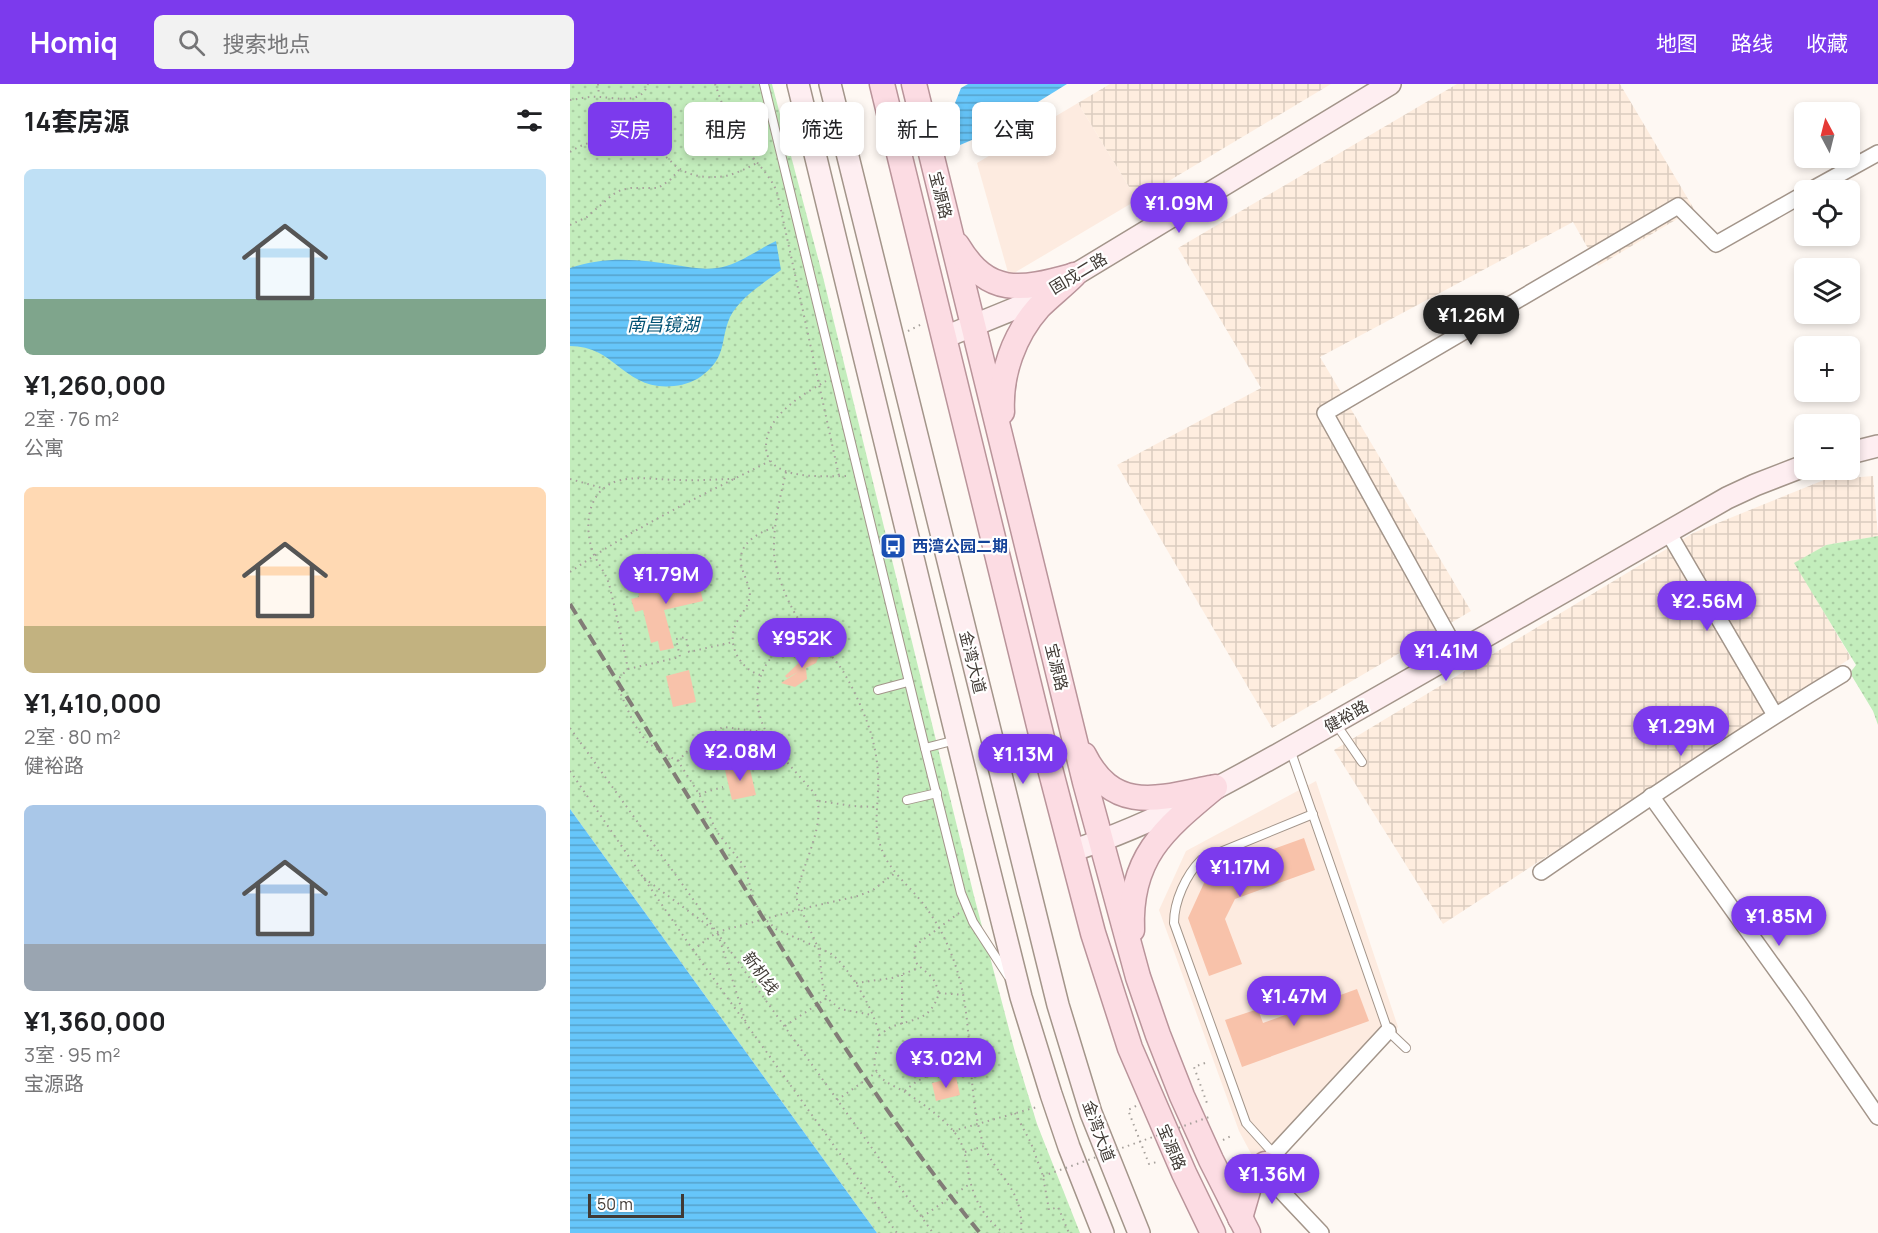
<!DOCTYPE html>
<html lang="zh">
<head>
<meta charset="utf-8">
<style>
  body { margin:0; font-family:Manrope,"Noto Sans SC",sans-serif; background:#f2f2f2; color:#202124; height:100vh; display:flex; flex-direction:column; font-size:22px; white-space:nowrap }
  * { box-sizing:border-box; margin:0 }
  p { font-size:20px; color:#757577 }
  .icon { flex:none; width:33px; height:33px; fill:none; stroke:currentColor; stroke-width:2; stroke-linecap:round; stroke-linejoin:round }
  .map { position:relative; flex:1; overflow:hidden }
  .side { display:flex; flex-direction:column; background:#fff; width:570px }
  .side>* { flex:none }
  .guide { position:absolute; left:18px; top:18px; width:570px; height:54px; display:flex; gap:12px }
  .needle { width:39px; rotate:353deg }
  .buttons { position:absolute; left:1224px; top:18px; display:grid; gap:12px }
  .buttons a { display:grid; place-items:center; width:66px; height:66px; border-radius:9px; background:#fff; box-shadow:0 3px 9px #0003; font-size:30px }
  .scale { position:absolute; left:18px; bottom:15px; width:96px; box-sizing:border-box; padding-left:6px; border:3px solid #403a35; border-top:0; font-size:16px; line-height:21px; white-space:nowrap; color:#403a35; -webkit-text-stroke:4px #fff; paint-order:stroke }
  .price { position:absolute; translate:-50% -51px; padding:0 14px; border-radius:21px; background:#7c3aed; color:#fff; font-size:20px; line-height:39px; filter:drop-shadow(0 2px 3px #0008) }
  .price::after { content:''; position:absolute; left:50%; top:36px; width:18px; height:14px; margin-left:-9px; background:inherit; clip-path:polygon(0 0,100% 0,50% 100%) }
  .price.selected { background:#222; color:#fff }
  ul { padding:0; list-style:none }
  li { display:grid; align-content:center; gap:12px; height:318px; padding:0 24px }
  li span { display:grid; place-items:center; height:186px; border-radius:9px; color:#555 }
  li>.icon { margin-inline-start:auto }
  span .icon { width:108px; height:108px; fill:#fffc; stroke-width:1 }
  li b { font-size:26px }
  h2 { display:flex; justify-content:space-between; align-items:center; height:72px; padding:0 24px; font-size:26px }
  .pill { padding:0 21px; border-radius:9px; background:#fff; box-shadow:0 3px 9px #0003; font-size:21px; line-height:54px }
  .pill.selected { background:#7c3aed; color:#fff }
  header { display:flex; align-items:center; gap:36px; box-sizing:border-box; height:84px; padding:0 30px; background:#7c3aed; color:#fff }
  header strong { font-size:28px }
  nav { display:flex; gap:33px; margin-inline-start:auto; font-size:21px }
  .search { width:420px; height:54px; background:#f2f2f2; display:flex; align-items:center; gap:15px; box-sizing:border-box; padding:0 21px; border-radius:9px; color:#757577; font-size:22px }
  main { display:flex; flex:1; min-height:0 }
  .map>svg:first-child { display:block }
  .commercial { fill:#fdebe0 }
  .industrial { fill:url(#industrial-grid) }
  .park { fill:url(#park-dots) }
  .water { fill:url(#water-rules) }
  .building { fill:#f8c2aa }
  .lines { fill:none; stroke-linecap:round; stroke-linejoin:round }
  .lane-casing { stroke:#a3958a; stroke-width:10 }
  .street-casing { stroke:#a3958a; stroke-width:18 }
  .secondary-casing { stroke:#a3958a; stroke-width:24 }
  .primary-casing { stroke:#b9949a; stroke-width:27 }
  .path { stroke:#a6a09b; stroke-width:2; stroke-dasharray:1.5 4.5; stroke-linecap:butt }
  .lane { stroke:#fff; stroke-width:8 }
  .street { stroke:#fff; stroke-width:15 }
  .secondary { stroke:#feeef1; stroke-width:21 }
  .primary { stroke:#fcdce3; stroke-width:24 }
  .rail { stroke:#827c77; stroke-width:4; stroke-dasharray:12 6; stroke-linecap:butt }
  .path-bridge { stroke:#a6a09b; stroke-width:2; stroke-dasharray:1.5 4.5; stroke-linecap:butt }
  .labels { text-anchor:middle; stroke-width:4.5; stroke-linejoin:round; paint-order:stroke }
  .street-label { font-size:16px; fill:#403a35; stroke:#fff }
  .transit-label { font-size:16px; font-weight:bold; fill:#164399; stroke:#fff; text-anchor:start }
  .water-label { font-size:18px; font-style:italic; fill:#005173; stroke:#fff }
</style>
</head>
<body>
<header>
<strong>Homiq</strong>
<div class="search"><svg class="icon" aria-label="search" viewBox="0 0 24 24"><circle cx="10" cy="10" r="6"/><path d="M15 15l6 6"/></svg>搜索地点</div>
<nav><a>地图</a><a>路线</a><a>收藏</a></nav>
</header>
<main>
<section class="side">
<h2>14套房源<svg class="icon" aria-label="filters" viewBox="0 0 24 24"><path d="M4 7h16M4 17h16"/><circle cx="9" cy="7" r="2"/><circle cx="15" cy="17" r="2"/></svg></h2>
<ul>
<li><span style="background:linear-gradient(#bfe0f5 70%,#7fa58c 0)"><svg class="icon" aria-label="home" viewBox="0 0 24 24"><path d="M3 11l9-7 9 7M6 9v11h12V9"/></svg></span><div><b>¥1,260,000</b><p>2室 · 76 m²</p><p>公寓</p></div></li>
<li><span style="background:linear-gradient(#ffd9b3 75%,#c2b280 0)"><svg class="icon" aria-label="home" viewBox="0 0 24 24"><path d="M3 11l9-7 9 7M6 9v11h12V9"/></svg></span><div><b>¥1,410,000</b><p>2室 · 80 m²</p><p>健裕路</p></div></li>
<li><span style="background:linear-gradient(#a9c7e8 75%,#9aa5b1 0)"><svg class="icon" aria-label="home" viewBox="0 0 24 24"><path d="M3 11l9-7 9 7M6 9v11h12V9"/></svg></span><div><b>¥1,360,000</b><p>3室 · 95 m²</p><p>宝源路</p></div></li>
</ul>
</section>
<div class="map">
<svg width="1308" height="1149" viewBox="0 0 1308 1149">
  <defs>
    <pattern id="industrial-grid" width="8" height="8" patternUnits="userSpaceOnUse" patternTransform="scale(1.5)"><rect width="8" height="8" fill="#feeddf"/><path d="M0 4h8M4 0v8" fill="none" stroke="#dbccc0"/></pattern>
    <pattern id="park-dots" width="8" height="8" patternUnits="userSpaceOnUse" patternTransform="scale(1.5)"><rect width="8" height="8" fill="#c3edbc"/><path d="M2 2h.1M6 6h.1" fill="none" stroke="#a9cca2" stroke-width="1.8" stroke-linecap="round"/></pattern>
    <pattern id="water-rules" width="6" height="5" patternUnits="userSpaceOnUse" patternTransform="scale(1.5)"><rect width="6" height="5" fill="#66c6fa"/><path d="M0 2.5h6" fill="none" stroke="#55a2cb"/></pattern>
  </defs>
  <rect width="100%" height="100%" fill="#fef8f3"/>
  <!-- commercial -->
  <g class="commercial">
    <polygon points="508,19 567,116 439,192 407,79"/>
    <polygon points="746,697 828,943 694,1094 669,1047 589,826 616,767"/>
  </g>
  <!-- industrial -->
  <g class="industrial">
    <polygon points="540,0 761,0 567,116 508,19"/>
    <polygon points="887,0 1050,0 1124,125 1028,182 1003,138 750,273 901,527 702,644 547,381 691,304 608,164"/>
    <polygon points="1303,392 1308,452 1256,461 1225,479 1281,574 873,840 764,666 1123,449 1254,396"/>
  </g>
  <!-- park -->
  <g class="park">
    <polygon points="0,0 202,0 253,193 404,812 445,968 467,1040 510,1149 307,1149 0,725"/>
    <polygon points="1308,452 1308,641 1303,627 1280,589 1286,581 1224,479 1256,461"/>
  </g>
  <!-- water -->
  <g class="water">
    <polygon points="398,0 497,0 416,50 390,61 381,29 391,4"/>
    <path d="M206,157l5,29c-17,13 -41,27 -51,47 -10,23 -3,39 -26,57 -8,7 -19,11 -30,12 -51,5 -57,-40 -104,-40v-78c35,-12 69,-9 105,-3 15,2 27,5 42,3 22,-3 39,-18 59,-27z"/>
    <polygon points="0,725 307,1149 0,1149"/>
  </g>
  <!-- building -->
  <g class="building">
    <polygon points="126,487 133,517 94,526 104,564 90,567 88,557 81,559 73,526 65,528 61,515 69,513 67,502 85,498 86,505 107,500 105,492"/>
    <polygon points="239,565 251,568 246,579 236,584 237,595 225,603 211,599 228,588 217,594 215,592 237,571"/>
    <polygon points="119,586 126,618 103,623 96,592"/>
    <polygon points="179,681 186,711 162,716 155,686"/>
    <polygon points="734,754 745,786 665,815 655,835 672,880 639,892 618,834 639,788"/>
    <polygon points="787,905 799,937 672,983 655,936 688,925 693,939"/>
    <polygon points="386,993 390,1011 366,1017 362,999"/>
  </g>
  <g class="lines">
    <!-- lane casing -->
    <g class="lane-casing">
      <g id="lane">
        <polyline points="194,0 355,664 386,656"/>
        <polyline points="308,606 338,598"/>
        <polyline points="766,640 792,678"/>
        <polyline points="355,664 391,809 403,838 438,892"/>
        <polyline points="720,665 818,947 836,964"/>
        <polyline points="337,716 367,709"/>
        <path d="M704,1070l-28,-31 -72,-200c0,-22 12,-48 27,-63l112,-46"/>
      </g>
    </g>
    <!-- street casing -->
    <g class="street-casing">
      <g id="street">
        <polyline points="1241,106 1308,69"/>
        <polyline points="1098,448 1205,631"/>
        <polyline points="888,569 755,329 1108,122 1146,160 1234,110"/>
        <polyline points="1081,712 1229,918 1308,1033"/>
        <path d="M971,788c99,-68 199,-136 302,-198"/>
        <polyline points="695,1080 818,947"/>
        <polyline points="699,1083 696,1091 751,1149"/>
      </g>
    </g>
    <!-- secondary casing -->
    <g class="secondary-casing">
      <g id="secondary">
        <polyline points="228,0 405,729 451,913 481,1010 499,1063 533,1149"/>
        <polyline points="260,0 488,921 521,1029 569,1149"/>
        <polyline points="375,253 446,224 465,215 820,0"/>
        <polyline points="1280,369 1308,362"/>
        <path d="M501,767c100,-32 197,-91 289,-143 122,-69 245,-140 367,-210l28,-13 49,-19"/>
      </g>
    </g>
    <!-- primary casing -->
    <g class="primary-casing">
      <g id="primary">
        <polyline points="312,0 472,654 523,849 560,964 614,1089 643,1149"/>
        <polyline points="344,0 515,698 568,893 588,951 612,1012 641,1076 678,1149"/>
        <path d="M387,161c31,52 64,45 115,31"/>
        <path d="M432,328c-2,-38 12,-77 37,-105 11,-11 24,-21 35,-32"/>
        <path d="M514,671c29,58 73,44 126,33"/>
        <path d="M562,846c-3,-72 31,-100 83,-143"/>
        <polyline points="670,1134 679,1103 695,1080"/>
      </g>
    </g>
    <!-- path -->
    <g class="path">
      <polyline points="28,0 29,12"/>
      <path d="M145,0c7,19 13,39 24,56 12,18 29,31 38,52l62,284"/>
      <path d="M0,16c9,-1 19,-4 28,-3 18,0 43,9 50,-13"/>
      <polyline points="49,56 53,15"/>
      <path d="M0,68c28,-19 64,-14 92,2 7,4 11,11 18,15 9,6 24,9 35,8 16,0 30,-8 44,-15"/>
      <polyline points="0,141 17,133 42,111 51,106 61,104 88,104 100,96 110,85"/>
      <polyline points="338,247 352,240"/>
      <path d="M256,297c-24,14 -60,34 -60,66 0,12 8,20 19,24 19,7 44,5 65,5"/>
      <path d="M216,388c-6,26 -13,53 -12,80 1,21 15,54 27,71 11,15 26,26 37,41 13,17 30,56 35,77 4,16 6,34 5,50 -1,26 -5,41 7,66 8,15 20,26 31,38 20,23 32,47 41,75 17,54 9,111 24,166 10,40 44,48 40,97"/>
      <polyline points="0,395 32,404"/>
      <path d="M165,395c-18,0 -37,2 -55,1 -19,0 -40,-4 -59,0 -35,8 -38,48 -27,75 5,10 12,19 15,29 7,28 13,56 19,85l-8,8 -1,13 15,34 12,17 14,11 18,9 21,33 18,38 28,35 9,34 11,18 11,10 54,24c18,12 46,60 49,82 1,12 -8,24 -3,35 5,12 19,16 29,22 17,11 37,25 50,41 9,12 11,24 13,38 5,27 14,45 36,62"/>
      <path d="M0,488c63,-44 132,-77 200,-111"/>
      <path d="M233,541c-12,12 -26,23 -35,37 -6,8 -8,16 -10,26 -6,44 31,75 57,106 13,27 -13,71 -18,99v7l22,50 4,38 4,10 13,11 32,6"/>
      <polyline points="58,585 110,573 106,555 116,553 119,568 163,558"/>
      <path d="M190,591c-20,-6 -34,-31 -24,-51 3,-8 11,-15 13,-24 2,-6 0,-12 -2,-18 -2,-6 -5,-12 -6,-18 -3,-21 17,-31 34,-37"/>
      <polyline points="0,644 363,1149"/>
      <polyline points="108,677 125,659 153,643 195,648"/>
      <polyline points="0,687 123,866 327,1149"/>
      <polyline points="129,710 153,703"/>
      <polyline points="249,717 283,722 305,723"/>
      <polyline points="74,794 144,846"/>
      <polyline points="148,850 176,939"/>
      <polyline points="123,866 147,848 231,825 288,812 303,806 325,789"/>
      <polyline points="286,899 322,894 349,884"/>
      <polyline points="369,909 393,911"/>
      <polyline points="332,940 332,891"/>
      <polyline points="215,942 257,914"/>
      <path d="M309,951c4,-2 8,-6 12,-8 23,-9 39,-5 48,-34 -2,-5 -3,-10 -6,-14 -11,-14 -23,-12 -17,-34l43,-32"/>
      <polyline points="635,979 624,983 638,1022"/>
      <path d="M335,1007c18,-18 41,-22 66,-25"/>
      <polyline points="267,1016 307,988"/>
      <polyline points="566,1022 558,1026 579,1080 587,1078"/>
      <polyline points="445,1029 461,1059 473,1092 479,1126 488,1123 499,1149"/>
      <polyline points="383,1047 467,1023"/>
      <polyline points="653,1056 661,1052"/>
      <polyline points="395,1068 414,1062"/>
      <polyline points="352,1133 401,1099"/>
    </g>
    <!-- lane -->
    <use href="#lane" class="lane"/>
    <!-- street -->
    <use href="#street" class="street"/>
    <!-- secondary -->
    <use href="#secondary" class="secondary"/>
    <!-- primary -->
    <use href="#primary" class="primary"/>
    <!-- rail -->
    <path class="rail" d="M0,520c58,95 116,189 174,283 73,119 147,238 236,346"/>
    <!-- path-bridge -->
    <polyline class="path-bridge" points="473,1092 642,1032"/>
  </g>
  <!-- icons -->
  <defs>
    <g id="bus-square" transform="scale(1.35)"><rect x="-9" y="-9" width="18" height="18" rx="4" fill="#1a4fb4" stroke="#fff"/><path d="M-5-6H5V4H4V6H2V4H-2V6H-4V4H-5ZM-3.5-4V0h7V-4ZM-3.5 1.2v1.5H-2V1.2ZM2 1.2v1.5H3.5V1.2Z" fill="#fff"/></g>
  </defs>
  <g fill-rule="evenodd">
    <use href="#bus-square" x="323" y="462"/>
  </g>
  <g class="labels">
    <!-- street labels -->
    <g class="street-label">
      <text transform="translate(371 111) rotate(76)" y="6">宝源路</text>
      <text transform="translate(508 189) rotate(-31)" y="6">固戍二路</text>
      <text transform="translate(403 578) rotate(76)" y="6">金湾大道</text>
      <text transform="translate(487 583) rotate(76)" y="6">宝源路</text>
      <text transform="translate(776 632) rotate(-30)" y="6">健裕路</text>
      <text transform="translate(191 889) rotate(54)" y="6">新机线</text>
      <text transform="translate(529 1047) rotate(70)" y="6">金湾大道</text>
      <text transform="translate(602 1063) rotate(67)" y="6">宝源路</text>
    </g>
    <!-- transit labels -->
    <g class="transit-label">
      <text x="342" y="468">西湾公园二期</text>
    </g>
    <!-- water labels -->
    <g class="water-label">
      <text x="93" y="247">南昌镜湖</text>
    </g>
  </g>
</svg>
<div class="buttons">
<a><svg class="needle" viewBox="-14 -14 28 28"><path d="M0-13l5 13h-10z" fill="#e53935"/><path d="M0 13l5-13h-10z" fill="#757577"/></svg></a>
<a><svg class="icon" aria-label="locate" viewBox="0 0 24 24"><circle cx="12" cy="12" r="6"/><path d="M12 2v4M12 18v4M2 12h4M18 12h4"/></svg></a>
<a><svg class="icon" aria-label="layers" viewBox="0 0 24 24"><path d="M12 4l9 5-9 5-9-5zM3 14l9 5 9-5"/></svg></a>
<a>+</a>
<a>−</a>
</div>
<div class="scale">50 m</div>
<b class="price" style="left:609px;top:150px">¥1.09M</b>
<b class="price selected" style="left:901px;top:262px">¥1.26M</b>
<b class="price" style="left:96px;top:521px">¥1.79M</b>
<b class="price" style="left:1137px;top:548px">¥2.56M</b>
<b class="price" style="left:232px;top:585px">¥952K</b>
<b class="price" style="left:876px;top:598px">¥1.41M</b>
<b class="price" style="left:1111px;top:673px">¥1.29M</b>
<b class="price" style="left:170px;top:698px">¥2.08M</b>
<b class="price" style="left:453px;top:701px">¥1.13M</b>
<b class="price" style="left:670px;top:814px">¥1.17M</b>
<b class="price" style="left:1209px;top:863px">¥1.85M</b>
<b class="price" style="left:724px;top:943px">¥1.47M</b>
<b class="price" style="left:376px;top:1005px">¥3.02M</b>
<b class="price" style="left:702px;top:1121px">¥1.36M</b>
<div class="guide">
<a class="pill selected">买房</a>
<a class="pill">租房</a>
<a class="pill">筛选</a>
<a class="pill">新上</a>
<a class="pill">公寓</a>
</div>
</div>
</main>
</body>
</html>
